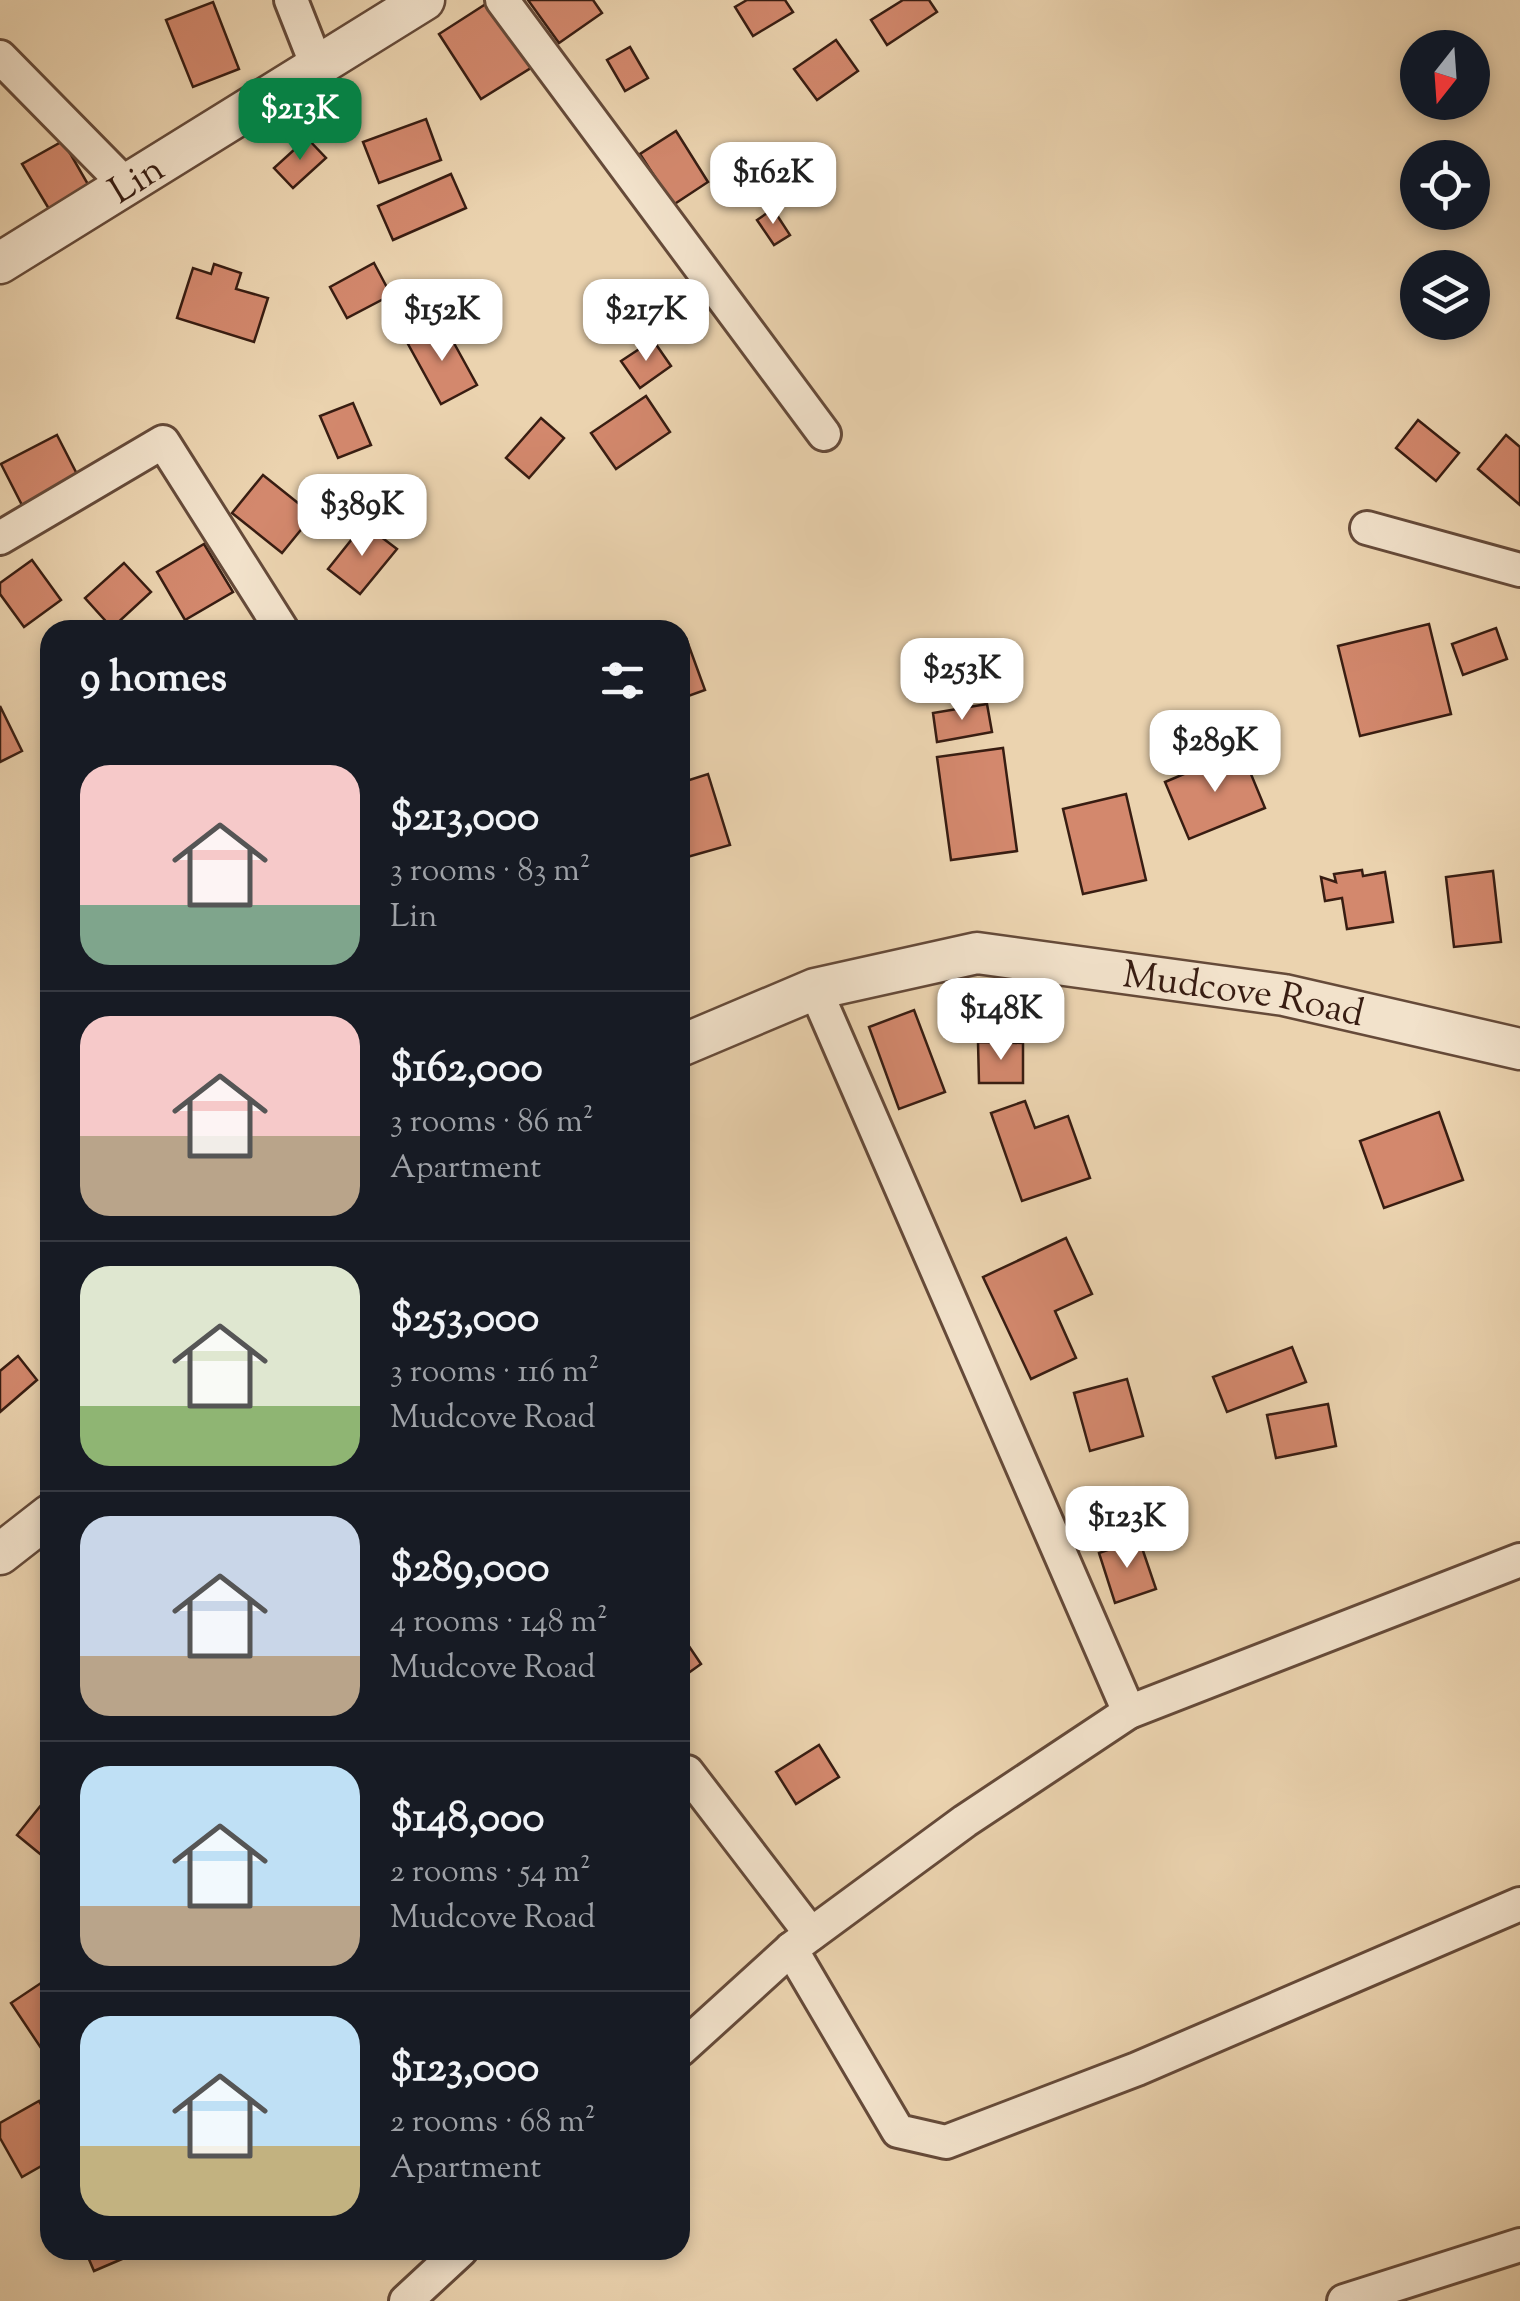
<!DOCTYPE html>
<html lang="en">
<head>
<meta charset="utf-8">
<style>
  body { margin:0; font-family:"Sorts Mill Goudy",serif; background:#242831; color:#f1f3f6; height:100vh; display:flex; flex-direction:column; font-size:38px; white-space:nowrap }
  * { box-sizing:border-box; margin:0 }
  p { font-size:32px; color:#9ea1a6 }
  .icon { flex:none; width:55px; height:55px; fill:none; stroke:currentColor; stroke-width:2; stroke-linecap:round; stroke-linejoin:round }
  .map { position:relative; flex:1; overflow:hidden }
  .drawer { position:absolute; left:40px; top:620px; width:650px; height:1640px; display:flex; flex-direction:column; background:#171b24; border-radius:30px; box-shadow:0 5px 15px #0003 }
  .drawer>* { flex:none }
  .needle { width:65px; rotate:197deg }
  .tools { position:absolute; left:1400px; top:30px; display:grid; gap:20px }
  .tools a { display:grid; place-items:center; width:90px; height:90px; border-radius:50%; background:#171b24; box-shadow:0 5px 15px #0003; font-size:50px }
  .price { position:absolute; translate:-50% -85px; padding:0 22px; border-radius:20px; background:#fff; color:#222; font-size:32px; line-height:65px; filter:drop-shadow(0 2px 5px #0008) }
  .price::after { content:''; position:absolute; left:50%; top:60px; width:30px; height:22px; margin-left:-15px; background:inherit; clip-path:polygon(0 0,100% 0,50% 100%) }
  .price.selected { background:#0b8043; color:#fff }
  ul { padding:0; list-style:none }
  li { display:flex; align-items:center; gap:30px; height:250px; padding:0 40px }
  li+li { border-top:2px solid #363941 }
  li span { display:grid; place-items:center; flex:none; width:280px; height:200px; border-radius:30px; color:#555 }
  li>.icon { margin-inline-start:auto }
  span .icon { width:120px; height:120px; fill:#fffc; stroke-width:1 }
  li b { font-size:42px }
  h2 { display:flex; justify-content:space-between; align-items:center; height:120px; padding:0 40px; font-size:42px }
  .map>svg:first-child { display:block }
  .building { fill:#d3886d; stroke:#381d12; stroke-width:2.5 }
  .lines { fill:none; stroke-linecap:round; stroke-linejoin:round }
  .minor-casing { stroke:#654a39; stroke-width:38 }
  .tertiary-casing { stroke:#654a39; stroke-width:45 }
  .minor { stroke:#f2e2cb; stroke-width:32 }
  .tertiary { stroke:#f2e2cb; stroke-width:40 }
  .labels { text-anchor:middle; stroke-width:9; stroke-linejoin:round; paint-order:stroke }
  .street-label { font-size:38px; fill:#381d12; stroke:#f2e2cb }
</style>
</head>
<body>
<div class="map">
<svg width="1520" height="2301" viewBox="0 0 1520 2301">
  <rect width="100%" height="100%" fill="#ebd3af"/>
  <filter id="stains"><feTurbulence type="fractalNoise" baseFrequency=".002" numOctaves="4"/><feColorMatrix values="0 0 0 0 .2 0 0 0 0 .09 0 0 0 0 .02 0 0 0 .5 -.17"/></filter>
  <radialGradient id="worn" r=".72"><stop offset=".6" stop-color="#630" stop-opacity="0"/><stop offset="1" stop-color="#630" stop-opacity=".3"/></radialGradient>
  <!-- building -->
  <g class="building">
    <polygon points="492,0 534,66 481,99 439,34"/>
    <polygon points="528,0 593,0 602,13 559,43"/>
    <polygon points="747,0 785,0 793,12 753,36 735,7"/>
    <polygon points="903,0 929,0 937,12 887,45 871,20"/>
    <polygon points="213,2 239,69 193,87 166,20"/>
    <polygon points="836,40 858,71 817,100 794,69"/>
    <polygon points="630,47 648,78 625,91 607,60"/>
    <polygon points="426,119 441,160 379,183 363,142"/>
    <polygon points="676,131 708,182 673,205 640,154"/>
    <polygon points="307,138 326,158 293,188 274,168"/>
    <polygon points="63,141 89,186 49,209 22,164"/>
    <polygon points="451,174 466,208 393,240 378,206"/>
    <polygon points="773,209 790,235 774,245 757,220"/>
    <polygon points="374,263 391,295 347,318 330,287"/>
    <polygon points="214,264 241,273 236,289 268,298 254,342 177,318 193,268 211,274"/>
    <polygon points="444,325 477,385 441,404 408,344"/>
    <polygon points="653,340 671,366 640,388 621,361"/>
    <polygon points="646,396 670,432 616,469 591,433"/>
    <polygon points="353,403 371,445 338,458 320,416"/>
    <polygon points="541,418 564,438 529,478 506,458"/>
    <polygon points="1418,420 1459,453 1436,481 1396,448"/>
    <polygon points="57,435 80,480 24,509 1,464"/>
    <polygon points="1506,435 1520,447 1520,505 1478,469"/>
    <polygon points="263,475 313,515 282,553 232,513"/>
    <polygon points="364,524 397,549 360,594 328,569"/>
    <polygon points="204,544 233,592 185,620 157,572"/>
    <polygon points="32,560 61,600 24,627 0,594 0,583"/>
    <polygon points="124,563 151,592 112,628 85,598"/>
    <polygon points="1429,624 1451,714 1360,736 1338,646"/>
    <polygon points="1496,628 1507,659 1463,675 1452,644"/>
    <polygon points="686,638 705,690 680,699 680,640"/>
    <polygon points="987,704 992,732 937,742 933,713"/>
    <polygon points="0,706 22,751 0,762"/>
    <polygon points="1003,748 1017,851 951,860 937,757"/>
    <polygon points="1241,750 1265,808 1189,839 1165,782"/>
    <polygon points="708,774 730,845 680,859 680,783"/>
    <polygon points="1126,794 1146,880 1083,894 1063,809"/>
    <polygon points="1362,870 1363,876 1385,872 1393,922 1347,929 1342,898 1325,901 1321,877 1336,882 1334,874"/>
    <polygon points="1493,871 1501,942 1454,947 1446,877"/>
    <polygon points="914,1010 945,1092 899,1109 869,1027"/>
    <polygon points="978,1042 1023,1043 1023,1083 979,1083"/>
    <polygon points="1025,1101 1035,1128 1068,1116 1090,1178 1022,1201 991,1113"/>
    <polygon points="1439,1112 1463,1180 1384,1208 1360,1141"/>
    <polygon points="1066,1238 1092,1294 1055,1311 1076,1358 1031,1379 983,1277"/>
    <polygon points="1292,1347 1306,1382 1227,1412 1213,1377"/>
    <polygon points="18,1356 37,1380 0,1412 0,1371"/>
    <polygon points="1127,1379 1143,1436 1090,1451 1074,1393"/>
    <polygon points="1328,1404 1336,1446 1276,1458 1267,1415"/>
    <polygon points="1139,1539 1156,1589 1115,1603 1099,1553"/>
    <polygon points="680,1633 701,1664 680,1679"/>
    <polygon points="819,1745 839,1777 796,1804 776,1772"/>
    <polygon points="50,1794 50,1862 17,1835"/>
    <polygon points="50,1977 50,2050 45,2054 11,2003"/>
    <polygon points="39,2101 50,2121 50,2161 22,2177 0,2138 0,2123"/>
    <polygon points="85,2250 126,2250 129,2256 94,2271"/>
  </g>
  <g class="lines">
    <!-- minor casing -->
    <g class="minor-casing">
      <g id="minor">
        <polyline points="291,0 317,66"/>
        <polyline points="502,0 824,434"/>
        <polyline points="0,57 126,185"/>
        <polyline points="1367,528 1520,570"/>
        <polyline points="0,538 163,442 282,630"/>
        <polyline points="815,989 1129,1712"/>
        <polyline points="687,1772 811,1934"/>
        <polyline points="791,1949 898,2131 946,2142 1137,2069 1520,1904"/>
        <polyline points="680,2050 791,1949 965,1821 1129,1712 1520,1560"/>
        <polyline points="406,2301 461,2250"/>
        <polyline points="1344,2301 1520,2245"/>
      </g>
    </g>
    <!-- tertiary casing -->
    <g class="tertiary-casing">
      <g id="tertiary">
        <path id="s1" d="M0,263l424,-263"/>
        <path id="s2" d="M680,1046l135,-57 162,-36 307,42 236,54"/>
        <polyline points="0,1554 50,1515"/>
      </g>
    </g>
    <!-- minor -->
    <use href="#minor" class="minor"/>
    <!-- tertiary -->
    <use href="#tertiary" class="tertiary"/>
  </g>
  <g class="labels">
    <!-- street labels -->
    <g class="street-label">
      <text dy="13" stroke="none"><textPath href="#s1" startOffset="160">Lin</textPath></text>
      <text dy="13" stroke="none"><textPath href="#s2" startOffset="582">Mudcove Road</textPath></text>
    </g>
  </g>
  <rect width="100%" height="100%" filter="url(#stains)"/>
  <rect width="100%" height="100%" fill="url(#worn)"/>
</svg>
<div class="tools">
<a><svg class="needle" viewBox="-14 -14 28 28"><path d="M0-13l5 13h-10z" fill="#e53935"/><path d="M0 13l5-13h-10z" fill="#9ea1a6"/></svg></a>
<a><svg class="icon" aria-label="locate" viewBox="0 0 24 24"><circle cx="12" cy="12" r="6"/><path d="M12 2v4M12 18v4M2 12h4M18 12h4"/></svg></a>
<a><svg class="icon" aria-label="layers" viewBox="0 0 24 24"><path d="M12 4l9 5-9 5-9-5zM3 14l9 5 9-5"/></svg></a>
</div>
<b class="price selected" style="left:300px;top:163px">$213K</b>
<b class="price" style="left:773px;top:227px">$162K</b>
<b class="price" style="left:442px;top:364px">$152K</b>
<b class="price" style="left:646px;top:364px">$217K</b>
<b class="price" style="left:362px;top:559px">$389K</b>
<b class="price" style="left:962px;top:723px">$253K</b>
<b class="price" style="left:1215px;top:795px">$289K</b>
<b class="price" style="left:1001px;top:1063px">$148K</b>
<b class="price" style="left:1127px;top:1571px">$123K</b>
<section class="drawer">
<h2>9 homes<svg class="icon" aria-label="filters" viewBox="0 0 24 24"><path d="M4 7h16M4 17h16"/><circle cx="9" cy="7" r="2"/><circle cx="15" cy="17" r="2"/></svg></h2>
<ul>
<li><span style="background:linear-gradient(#f6c9c9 70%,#7fa58c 0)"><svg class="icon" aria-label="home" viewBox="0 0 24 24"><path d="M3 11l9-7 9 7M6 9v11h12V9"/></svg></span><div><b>$213,000</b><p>3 rooms · 83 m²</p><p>Lin</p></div></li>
<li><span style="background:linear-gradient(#f6c9c9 60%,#b9a48a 0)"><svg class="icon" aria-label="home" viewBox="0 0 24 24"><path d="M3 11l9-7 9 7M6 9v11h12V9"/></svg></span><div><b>$162,000</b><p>3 rooms · 86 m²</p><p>Apartment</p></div></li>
<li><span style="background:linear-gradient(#dfe7d0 70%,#8fb573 0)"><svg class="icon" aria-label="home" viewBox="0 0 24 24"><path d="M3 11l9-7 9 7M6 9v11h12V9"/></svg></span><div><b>$253,000</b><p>3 rooms · 116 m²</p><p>Mudcove Road</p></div></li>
<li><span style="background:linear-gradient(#c9d6e8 70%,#b9a48a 0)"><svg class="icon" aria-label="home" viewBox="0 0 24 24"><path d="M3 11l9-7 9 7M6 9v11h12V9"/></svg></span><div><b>$289,000</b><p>4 rooms · 148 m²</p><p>Mudcove Road</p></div></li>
<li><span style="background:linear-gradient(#bfe0f5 70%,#b9a48a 0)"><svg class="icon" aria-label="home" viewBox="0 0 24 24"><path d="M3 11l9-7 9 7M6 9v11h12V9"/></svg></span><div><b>$148,000</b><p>2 rooms · 54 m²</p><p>Mudcove Road</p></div></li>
<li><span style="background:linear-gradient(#bfe0f5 65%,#c2b280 0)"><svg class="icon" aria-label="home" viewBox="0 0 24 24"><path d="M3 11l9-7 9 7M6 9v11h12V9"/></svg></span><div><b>$123,000</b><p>2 rooms · 68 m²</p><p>Apartment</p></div></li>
</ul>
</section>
</div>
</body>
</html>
